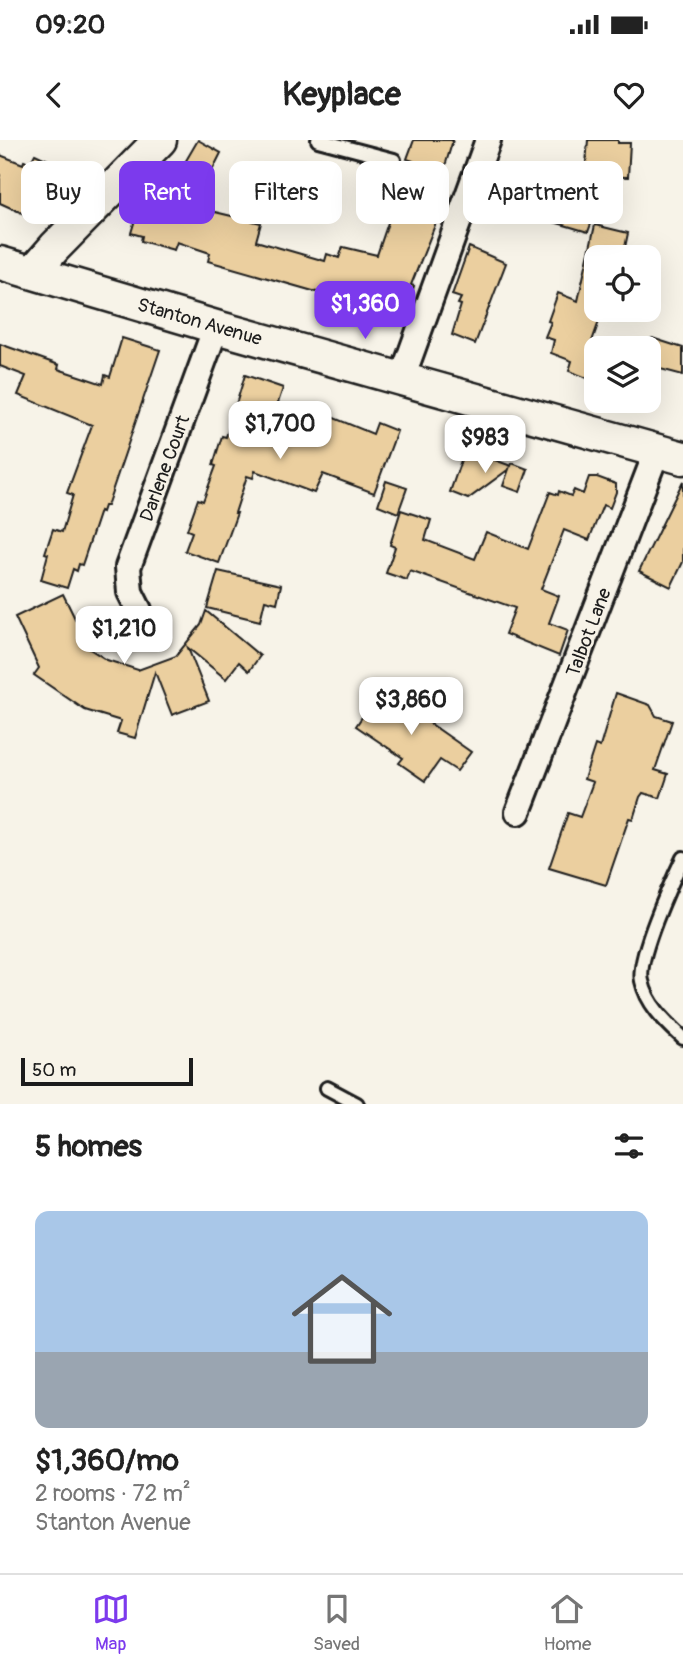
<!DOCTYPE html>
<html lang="en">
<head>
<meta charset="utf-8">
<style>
  body { margin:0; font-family:Pangolin,sans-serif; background:#f6f6f6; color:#222; height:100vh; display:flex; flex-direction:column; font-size:26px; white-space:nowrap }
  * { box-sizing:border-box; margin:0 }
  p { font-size:23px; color:#767676 }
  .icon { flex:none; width:38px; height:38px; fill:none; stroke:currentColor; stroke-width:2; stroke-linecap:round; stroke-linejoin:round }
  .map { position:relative; height:964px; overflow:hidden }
  .side { display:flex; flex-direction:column; background:#fff; flex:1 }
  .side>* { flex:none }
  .guide { position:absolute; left:21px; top:21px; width:642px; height:63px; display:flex; gap:14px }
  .fabs { position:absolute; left:584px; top:105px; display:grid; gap:14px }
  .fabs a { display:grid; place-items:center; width:77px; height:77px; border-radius:14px; background:#fff; box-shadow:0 7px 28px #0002; font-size:35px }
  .scale { position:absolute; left:21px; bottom:18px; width:172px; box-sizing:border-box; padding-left:7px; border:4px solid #1c1c1c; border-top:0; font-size:19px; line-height:24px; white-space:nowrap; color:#1c1c1c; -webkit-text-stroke:5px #f7f3e8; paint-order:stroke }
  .price { position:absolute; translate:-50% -60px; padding:0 16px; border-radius:14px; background:#fff; color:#222; font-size:23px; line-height:46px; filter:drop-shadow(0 2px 4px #0008) }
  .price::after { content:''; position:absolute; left:50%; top:42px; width:21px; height:16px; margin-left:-10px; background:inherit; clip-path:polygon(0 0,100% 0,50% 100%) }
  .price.current { background:#7c3aed; color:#fff }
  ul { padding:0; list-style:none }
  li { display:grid; align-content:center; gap:14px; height:371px; padding:0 35px }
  li span { display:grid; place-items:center; height:217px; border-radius:14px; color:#555 }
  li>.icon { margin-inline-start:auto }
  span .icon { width:126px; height:126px; fill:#fffc; stroke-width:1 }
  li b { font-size:30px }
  h2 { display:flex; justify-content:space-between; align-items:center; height:84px; padding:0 35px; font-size:30px }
  .tag { padding:0 24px; border-radius:14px; background:#fff; box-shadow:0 7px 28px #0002; font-size:24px; line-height:63px }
  .tag.current { background:#7c3aed; color:#fff }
  .status { display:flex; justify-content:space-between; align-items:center; height:49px; padding:0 35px; background:#fff; direction:ltr }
  .status svg { height:19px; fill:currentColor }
  header { display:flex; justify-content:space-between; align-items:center; height:91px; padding:0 35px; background:#fff; font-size:32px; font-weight:700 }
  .menu { display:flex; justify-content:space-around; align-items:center; height:98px; border-top:2px solid #e0e0e0; background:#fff; font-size:19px; color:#767676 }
  .menu a { display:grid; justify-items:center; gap:4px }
  .menu .current { color:#7c3aed }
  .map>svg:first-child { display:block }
  .building { fill:#ebcf9f; stroke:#1c1c1c; stroke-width:2 }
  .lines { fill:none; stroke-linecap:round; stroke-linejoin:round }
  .service-casing { stroke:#1c1c1c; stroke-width:18 }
  .minor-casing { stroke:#1c1c1c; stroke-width:30 }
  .tertiary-casing { stroke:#1c1c1c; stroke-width:37 }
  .service { stroke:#f7f3e8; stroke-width:12 }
  .minor { stroke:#f7f3e8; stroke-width:24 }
  .tertiary { stroke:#f7f3e8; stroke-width:32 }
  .labels { text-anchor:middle; stroke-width:5; stroke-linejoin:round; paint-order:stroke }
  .street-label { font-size:19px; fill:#1c1c1c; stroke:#f7f3e8 }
</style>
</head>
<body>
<div class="status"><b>09:20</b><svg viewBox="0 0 49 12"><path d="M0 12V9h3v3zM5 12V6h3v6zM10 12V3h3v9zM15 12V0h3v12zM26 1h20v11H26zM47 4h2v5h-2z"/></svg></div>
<header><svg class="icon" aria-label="back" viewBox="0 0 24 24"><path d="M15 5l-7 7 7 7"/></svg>Keyplace<svg class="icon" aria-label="heart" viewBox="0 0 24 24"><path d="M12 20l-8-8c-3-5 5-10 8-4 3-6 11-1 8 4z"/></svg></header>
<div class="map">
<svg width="683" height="964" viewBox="0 0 683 964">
  <rect width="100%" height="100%" fill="#f7f3e8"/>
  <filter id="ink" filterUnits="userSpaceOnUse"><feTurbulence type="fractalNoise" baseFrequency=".0143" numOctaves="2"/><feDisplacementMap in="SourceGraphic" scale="14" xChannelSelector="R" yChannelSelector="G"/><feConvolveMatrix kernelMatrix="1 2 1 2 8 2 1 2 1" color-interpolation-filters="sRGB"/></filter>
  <g filter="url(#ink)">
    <!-- building -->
    <g class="building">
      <polygon points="198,0 221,13 194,67 261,83 256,101 325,121 327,114 339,118 343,107 377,115 396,59 402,61 413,21 407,19 414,0 453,0 431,72 439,75 411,145 414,146 404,177 208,121 210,113 177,102 174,110 141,101 142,96 131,93 144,50 170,59 186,25 184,24"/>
      <polygon points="588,0 618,0 618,3 630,3 628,37 585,36"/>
      <polygon points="35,14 59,25 35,79 0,63 0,15 23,24 24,21 30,23"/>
      <polygon points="564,55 598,65 588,92 554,82"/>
      <polygon points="595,85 628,93 623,117 597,117 597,170 603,170 590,207 597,210 587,238 569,231 572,221 551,213 554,200 545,197 551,182 548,181 558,153 578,161"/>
      <polygon points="469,107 506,123 475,204 452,195 461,165 458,164 461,158 452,155"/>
      <polygon points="122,198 160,210 107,366 104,366 102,372 100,371 82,425 79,424 77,431 73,429 67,448 41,440 48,414 45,413 53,389 62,392 73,355 67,353 92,285 18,255 26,236 0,226 0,204 59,225 58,229 103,244 105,235 110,237"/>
      <polygon points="652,198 683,208 683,235 649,226 649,200"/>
      <polygon points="245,235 283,248 272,281 314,296 322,273 373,294 377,283 397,291 374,353 323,334 314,353 255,331 253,338 247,336 235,373 237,373 219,423 185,411 192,392 187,390 198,359 203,361 216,326 213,325 222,296 226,297"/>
      <polygon points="465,309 511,326 512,323 528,329 520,352 503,346 509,329 468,359 450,352"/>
      <polygon points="589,337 597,337 616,344 616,352 610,368 603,365 589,400 564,390 541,449 559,456 549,483 568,490 559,516 505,494 515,468 410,431 407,440 386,433 395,407 390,405 401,370 431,380 425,400 475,419 486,392 528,409 550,352 558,355 559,351 571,356 574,350 583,354"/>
      <polygon points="386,341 407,348 398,373 378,365"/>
      <polygon points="683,341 683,422 671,447 639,431"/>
      <polygon points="218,431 281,445 277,463 265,460 260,481 207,468"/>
      <polygon points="63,454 90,509 107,520 138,530 176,516 201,485 206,471 260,516 249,531 239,522 226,539 188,508 209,561 172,575 155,532 135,598 117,593 121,581 85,570 34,535 39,528 15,477"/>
      <polygon points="381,549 471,612 457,631 440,620 425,641 399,623 403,618 356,586"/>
      <polygon points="616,553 650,565 656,576 672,581 655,630 668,634 660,658 643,653 640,657 633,679 629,678 606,745 549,728 568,673 580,677 593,642 584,639 595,605 600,607"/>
    </g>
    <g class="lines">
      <!-- service casing -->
      <g class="service-casing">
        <g id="service">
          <polyline points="318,0 394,20"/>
          <path d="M683,718c-11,23 -47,101 -41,123 5,24 24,41 41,57"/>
          <polyline points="327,948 357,964"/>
        </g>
      </g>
      <!-- minor casing -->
      <g class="minor-casing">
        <g id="minor">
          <polyline points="402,238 488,0"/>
          <polyline points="139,470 130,452 128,427 216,187"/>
          <polyline points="518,672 657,311"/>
        </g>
      </g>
      <!-- tertiary casing -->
      <g class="tertiary-casing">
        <g id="tertiary">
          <polyline points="0,123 216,187 683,318"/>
          <polyline points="33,132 55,107 160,0"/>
        </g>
      </g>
      <!-- service -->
      <use href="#service" class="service"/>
      <!-- minor -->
      <use href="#minor" class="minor"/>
      <!-- tertiary -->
      <use href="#tertiary" class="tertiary"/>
    </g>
  </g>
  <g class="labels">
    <!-- street labels -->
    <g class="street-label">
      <text transform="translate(200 181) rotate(16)" y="7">Stanton Avenue</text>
      <text transform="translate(164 328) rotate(-70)" y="7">Darlene Court</text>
      <text transform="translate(588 492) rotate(-69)" y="7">Talbot Lane</text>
    </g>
  </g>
</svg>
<div class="fabs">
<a><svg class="icon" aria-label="locate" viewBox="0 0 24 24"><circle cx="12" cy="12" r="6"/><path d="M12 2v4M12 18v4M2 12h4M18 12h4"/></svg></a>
<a><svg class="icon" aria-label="layers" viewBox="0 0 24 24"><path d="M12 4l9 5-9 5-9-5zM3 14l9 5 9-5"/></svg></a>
</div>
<div class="scale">50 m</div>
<b class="price current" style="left:365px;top:201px">$1,360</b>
<b class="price" style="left:280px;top:321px">$1,700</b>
<b class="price" style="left:485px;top:335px">$983</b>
<b class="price" style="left:124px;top:526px">$1,210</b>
<b class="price" style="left:411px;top:597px">$3,860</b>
<div class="guide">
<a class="tag">Buy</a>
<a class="tag current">Rent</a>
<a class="tag">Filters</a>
<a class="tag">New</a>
<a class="tag">Apartment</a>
</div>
</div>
<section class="side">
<h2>5 homes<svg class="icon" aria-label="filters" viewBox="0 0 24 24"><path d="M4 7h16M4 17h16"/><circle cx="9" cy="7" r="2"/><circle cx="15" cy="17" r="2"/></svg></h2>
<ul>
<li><span style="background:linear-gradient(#a9c7e8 65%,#9aa5b1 0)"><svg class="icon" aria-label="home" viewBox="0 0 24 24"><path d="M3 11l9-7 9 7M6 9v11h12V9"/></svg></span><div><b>$1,360/mo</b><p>2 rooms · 72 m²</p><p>Stanton Avenue</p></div></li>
</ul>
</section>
<nav class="menu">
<a class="current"><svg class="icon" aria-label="map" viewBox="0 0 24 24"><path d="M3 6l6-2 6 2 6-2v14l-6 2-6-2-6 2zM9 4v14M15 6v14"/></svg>Map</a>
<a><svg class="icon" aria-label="saved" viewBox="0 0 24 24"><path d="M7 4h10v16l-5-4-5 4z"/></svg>Saved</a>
<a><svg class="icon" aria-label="home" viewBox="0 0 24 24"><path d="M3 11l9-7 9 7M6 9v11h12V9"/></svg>Home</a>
</nav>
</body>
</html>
